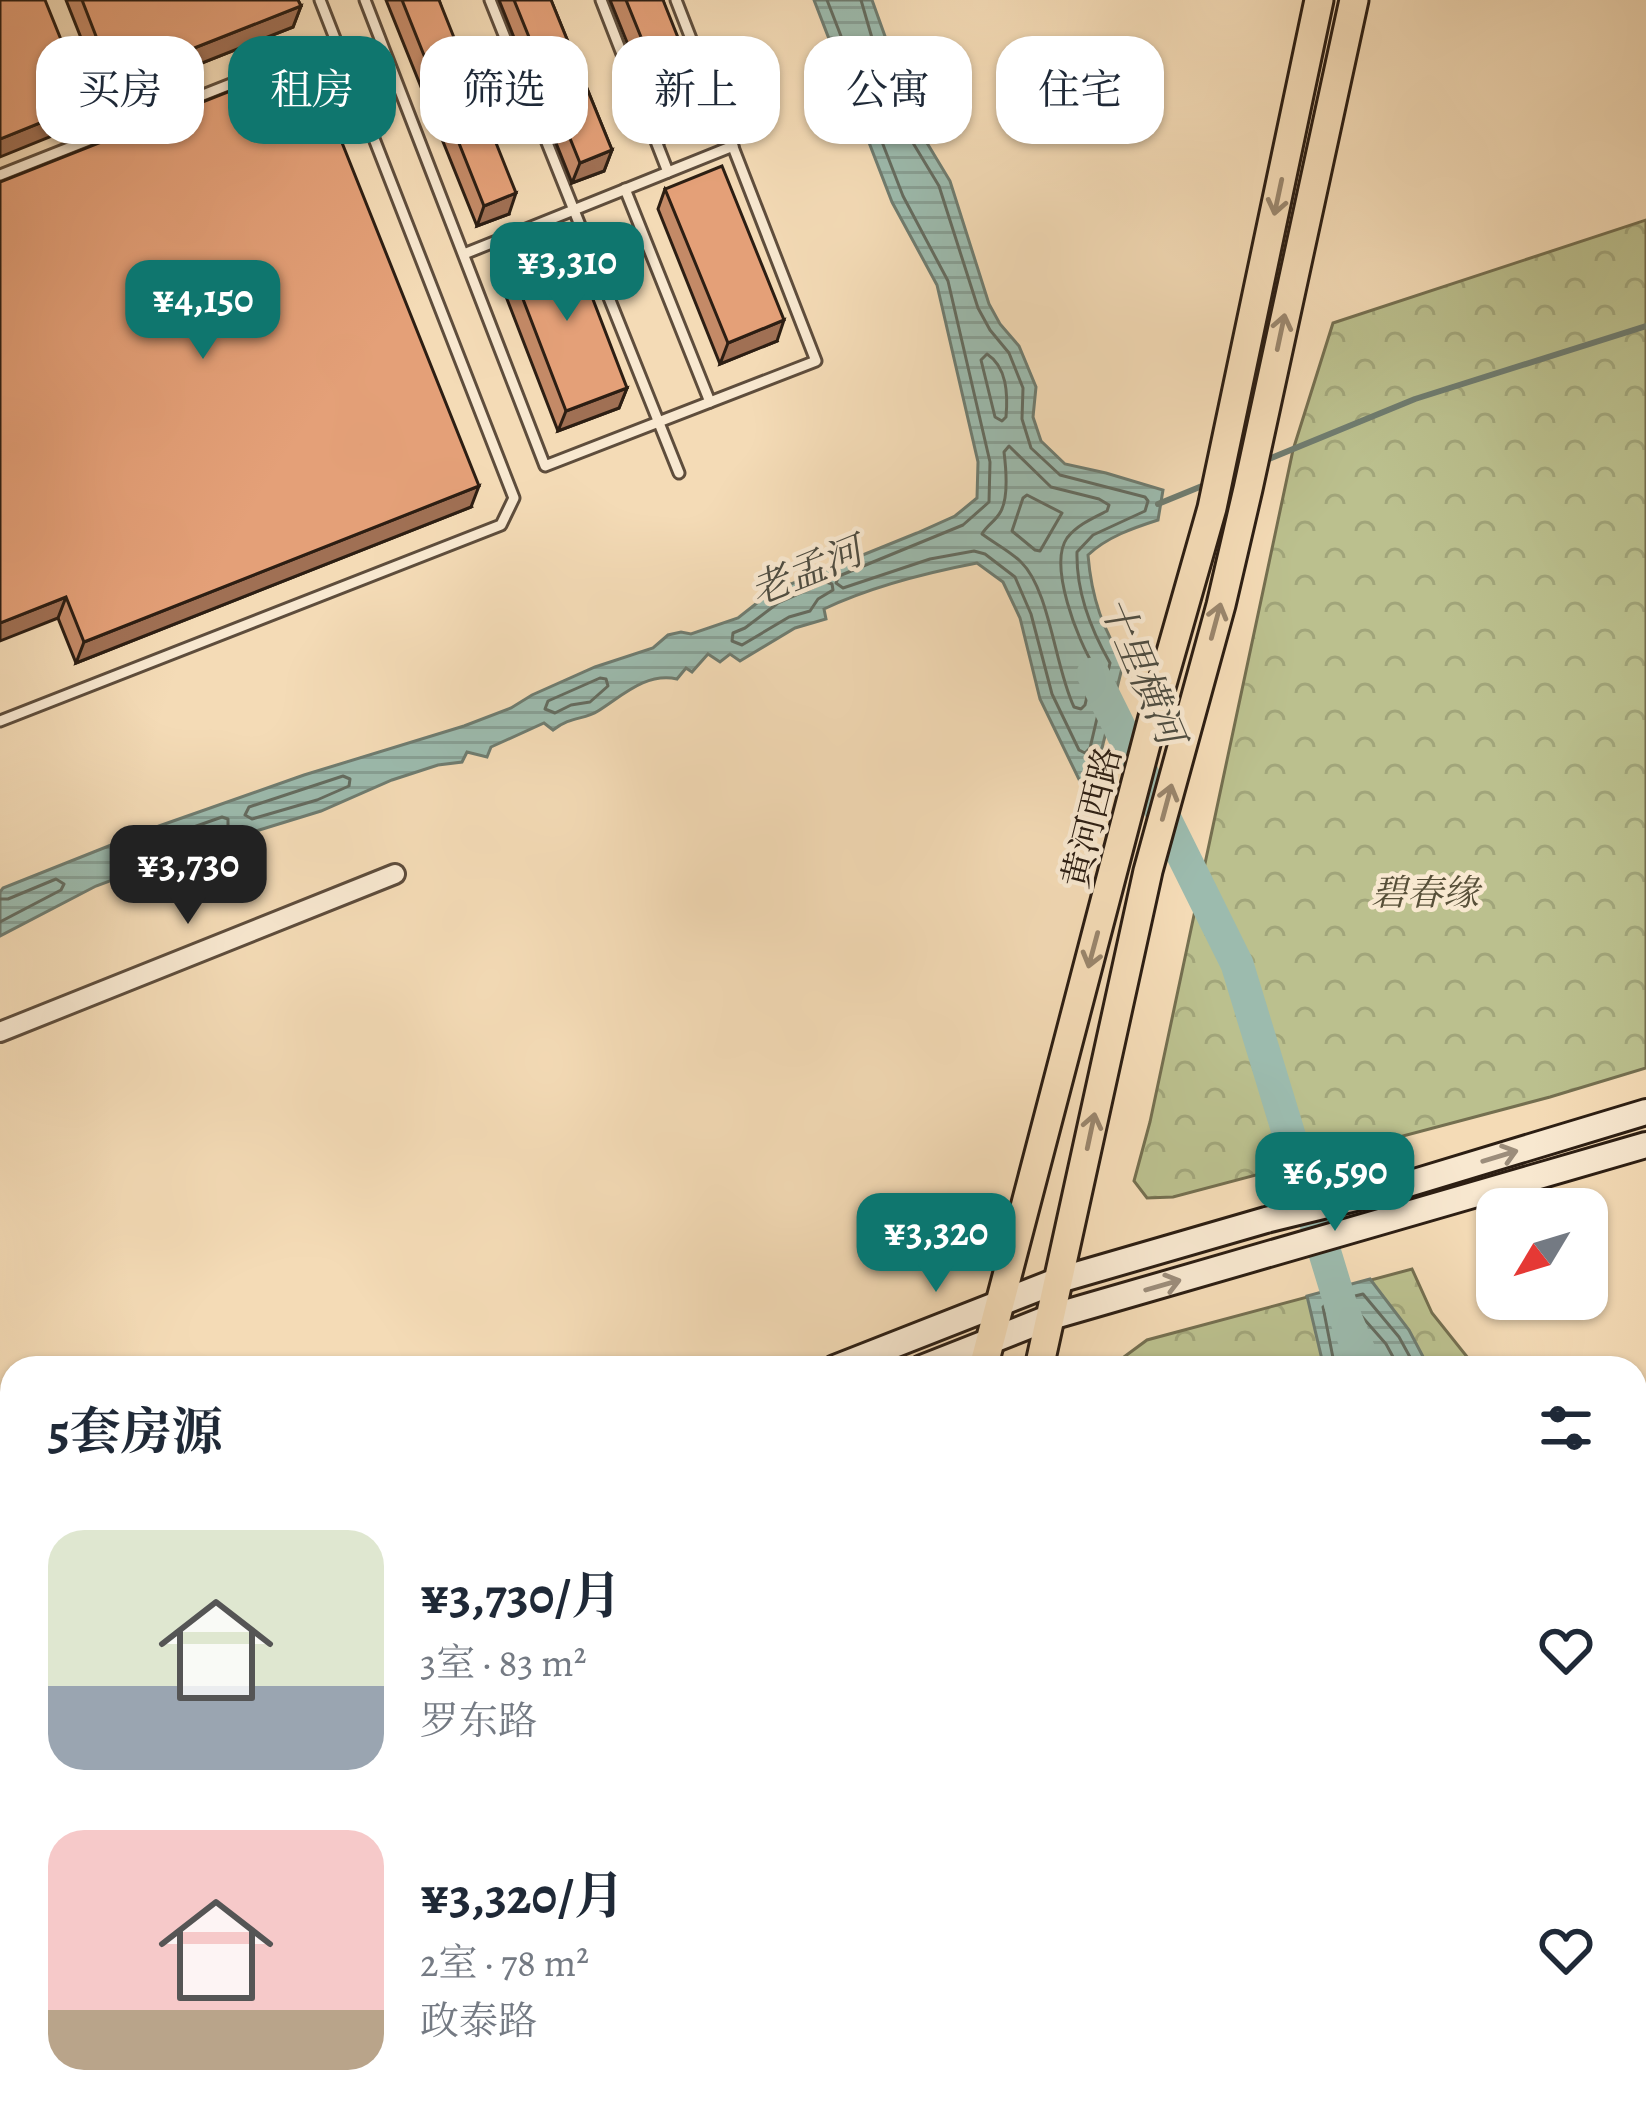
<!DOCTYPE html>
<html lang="zh">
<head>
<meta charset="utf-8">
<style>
  body { margin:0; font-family:Alegreya,"Noto Serif SC",serif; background:#f6f6f7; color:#1f2937; height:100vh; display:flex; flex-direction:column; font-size:45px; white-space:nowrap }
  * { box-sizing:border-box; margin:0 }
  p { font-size:39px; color:#747a83 }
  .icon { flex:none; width:66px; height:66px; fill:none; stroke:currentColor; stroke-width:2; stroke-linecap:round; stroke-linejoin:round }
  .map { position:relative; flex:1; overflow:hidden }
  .panel { position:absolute; left:0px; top:1356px; width:1647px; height:771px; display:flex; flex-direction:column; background:#fff; border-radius:36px 36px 0 0; box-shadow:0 3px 9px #0004 }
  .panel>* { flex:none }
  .guide { position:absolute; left:36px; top:36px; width:1575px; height:108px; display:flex; gap:24px }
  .needle { width:78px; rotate:232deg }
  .tools { position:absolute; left:1476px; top:1188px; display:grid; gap:24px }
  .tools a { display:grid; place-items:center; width:132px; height:132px; border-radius:24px; background:#fff; box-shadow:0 3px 9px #0004; font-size:60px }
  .price { position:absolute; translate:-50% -102px; padding:0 27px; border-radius:24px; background:#0f766e; color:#fff; font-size:39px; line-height:78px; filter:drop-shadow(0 3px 6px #0008) }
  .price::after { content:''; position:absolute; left:50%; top:72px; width:36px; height:27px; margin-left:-18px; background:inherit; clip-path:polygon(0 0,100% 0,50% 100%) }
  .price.active { background:#222; color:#fff }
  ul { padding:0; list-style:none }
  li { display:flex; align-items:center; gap:36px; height:300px; padding:0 48px }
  li span { display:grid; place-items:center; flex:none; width:336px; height:240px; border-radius:36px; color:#555 }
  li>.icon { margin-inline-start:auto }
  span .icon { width:144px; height:144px; fill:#fffc; stroke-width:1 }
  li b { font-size:51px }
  h2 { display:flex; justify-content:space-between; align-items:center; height:144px; padding:0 48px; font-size:51px }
  .pill { padding:0 42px; border-radius:36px; background:#fff; box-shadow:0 3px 9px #0004; font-size:42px; line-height:108px }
  .pill.active { background:#0f766e; color:#fff }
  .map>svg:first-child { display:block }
  .forest { fill:url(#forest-crowns); stroke:#746f50; stroke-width:3 }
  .water { fill:url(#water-rules); stroke:#6f7c70; stroke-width:3 }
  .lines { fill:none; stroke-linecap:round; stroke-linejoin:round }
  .shore { stroke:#646c60; stroke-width:3 }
  .stream { stroke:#6f7c70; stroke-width:6 }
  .river { stroke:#9cbbae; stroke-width:33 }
  .lane-casing { stroke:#5e4d3c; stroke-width:15 }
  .street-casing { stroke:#5e4d3c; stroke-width:24 }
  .secondary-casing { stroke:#2c1e13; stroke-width:30 }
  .primary-casing { stroke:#2c1e13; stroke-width:33 }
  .lane { stroke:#f8e8d0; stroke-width:9 }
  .street { stroke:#f8e8d0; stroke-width:18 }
  .secondary { stroke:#f8e8d0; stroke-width:24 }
  .primary { stroke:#f4dbb6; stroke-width:27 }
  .wall { fill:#c48a67; stroke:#2c1e13; stroke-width:3 }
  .shaded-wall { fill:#a07054; stroke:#2c1e13; stroke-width:3 }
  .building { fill:#e4a078; stroke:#2c1e13; stroke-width:3 }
  .oneway { stroke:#9a866d }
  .oneway2 { stroke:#9c8d7b }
  .labels { text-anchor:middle; stroke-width:9; stroke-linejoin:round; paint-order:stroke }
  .street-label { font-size:36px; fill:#2c1e13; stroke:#f8e8d0 }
  .park-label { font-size:36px; font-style:italic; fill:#574f38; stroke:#f8e8d0 }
  .water-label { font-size:39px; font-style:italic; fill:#4e4d42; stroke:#f8e8d0 }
</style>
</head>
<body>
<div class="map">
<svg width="1646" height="2125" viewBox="0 0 1646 2125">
  <defs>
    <pattern id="forest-crowns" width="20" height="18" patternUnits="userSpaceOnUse" patternTransform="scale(3)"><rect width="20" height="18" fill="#bbc08e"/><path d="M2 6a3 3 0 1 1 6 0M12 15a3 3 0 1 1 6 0" fill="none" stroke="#a1a57a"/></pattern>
    <pattern id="water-rules" width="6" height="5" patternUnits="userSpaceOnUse" patternTransform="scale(3)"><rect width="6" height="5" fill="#9cbbae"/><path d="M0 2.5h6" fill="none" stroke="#87a095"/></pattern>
  </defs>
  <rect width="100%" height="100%" fill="#f4dbb6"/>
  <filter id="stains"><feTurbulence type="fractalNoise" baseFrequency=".00167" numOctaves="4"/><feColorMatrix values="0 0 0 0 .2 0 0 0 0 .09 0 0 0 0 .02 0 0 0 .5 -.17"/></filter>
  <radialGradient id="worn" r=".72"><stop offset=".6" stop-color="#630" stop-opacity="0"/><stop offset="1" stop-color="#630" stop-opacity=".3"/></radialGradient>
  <!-- forest -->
  <g class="forest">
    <polygon points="1646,220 1646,1068 1550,1097 1173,1197 1147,1198 1134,1181 1150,1122 1293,450 1333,323"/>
    <polygon points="1412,1269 1432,1313 1476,1368 1109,1368 1147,1340"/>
    <polygon points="1646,1395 1646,2125 893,2125 895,2115 1635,2115 1635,1398"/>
    <polygon points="239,2115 773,2115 771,2125 242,2125"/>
  </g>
  <!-- water -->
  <g class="water">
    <path d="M814,0h58l46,128 32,53 39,123 11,20 19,22 17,41 -3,30 8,24 24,23 41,9 57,17 -5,30c-25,8 -51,17 -70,35 3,37 13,74 36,105l-35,140 -49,-101 -20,-81 -17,-36 -26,-19c-52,10 -105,23 -153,46l2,10 -31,9 -55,33 -10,-7 -10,8 -12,-8 -16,18 -6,-4 -9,11c-31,-7 -55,17 -79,32 -14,9 -27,5 -45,19l-9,-7 -53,24 -4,10 -20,-5 -5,10 -24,3 -46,15 -71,31 -88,27 -13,14 -16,9 -49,3 -59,22 -96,50v-44l3,-4 156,-62 145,-51 160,-49 47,-18 21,-13 63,-28 58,-19 15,-13 13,-3 10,2 47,-16 33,-26 146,-59 38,-17 22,-18 1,-36 -41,-177 -45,-83z"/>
    <polygon points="1370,1279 1409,1330 1429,1368 1324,1368 1307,1296"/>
    <polygon points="1646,1467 1646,2125 1618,2125 1608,2115 1635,2115 1635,1468"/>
  </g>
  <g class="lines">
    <!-- shore -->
    <g class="shore">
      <path d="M827,0l76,196 45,85 42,181 -1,40 -26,23 -124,51 -3,7 7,5 87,-29 44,-8 11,3 30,23 16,37 21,80 27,56 6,3 5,-5 20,-85c-19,-33 -34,-72 -33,-111l16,-17 52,-24 3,-10 -3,-4 -85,-22 -29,-27 -9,-29 1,-31 -14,-35 -19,-23 -12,-22 -39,-122 -32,-53 -35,-95 -11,-38"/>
      <path d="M987,354c20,13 21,40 19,63l-4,4 -7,-4 -14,-57z"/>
      <path d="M1009,446l42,41 48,12 10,6 -2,6c-14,7 -30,14 -40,27 -19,27 11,103 27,128l-9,39 -4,4 -7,-2c-19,-39 -24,-117 -53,-145 -11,-11 -27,-19 -39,-28 5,-9 14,-13 19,-23 8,-15 5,-43 3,-59z"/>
      <polygon points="1027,495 1062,513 1040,551 1035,550 1012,531 1023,498"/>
      <polygon points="826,582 832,584 833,590 818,599 810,611 789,617 742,645 732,641 733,633 745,628 778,603"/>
      <polygon points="600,678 606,679 608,686 590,702 571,705 555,713 545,709 548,701"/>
      <polygon points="343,776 350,779 349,786 317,800 252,819 245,815 249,807"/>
      <path d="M222,817l6,2v7c-27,27 -31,23 -69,25l-5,-3 3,-8z"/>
      <polyline points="0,899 8,899 56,879 64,884 61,890 0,922"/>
      <polyline points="1335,1368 1323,1307 1327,1303 1363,1294 1399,1337 1416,1368"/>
      <polyline points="1350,1368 1341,1319 1344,1314 1357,1311 1386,1344 1399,1368"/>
    </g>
    <!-- stream -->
    <g class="stream">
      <polyline points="1264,461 1415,399 1646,326"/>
      <polyline points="1158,504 1207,484"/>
    </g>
    <!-- river -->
    <polyline class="river" points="1093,674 1237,964 1342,1309 1366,1368"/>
    <!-- lane casing -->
    <g class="lane-casing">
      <g id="lane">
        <polyline points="365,0 545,466 816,361 676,0"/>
        <polyline points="490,0 679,473"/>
        <polyline points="601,0 668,172"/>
        <polyline points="0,175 337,42"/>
        <polyline points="625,189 710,402"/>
        <polyline points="464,254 733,146"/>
        <polyline points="0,721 501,525 514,498 320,0"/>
        <polyline points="196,2115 206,2125"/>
        <polyline points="133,2125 159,2115"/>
      </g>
    </g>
    <!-- street casing -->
    <g class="street-casing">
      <polyline id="street" points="0,1032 395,874"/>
    </g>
    <!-- secondary casing -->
    <g class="secondary-casing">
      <g id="secondary">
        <polyline points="835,1368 1059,1280 1266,1220 1388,1190 1646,1112"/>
        <polyline points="922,1368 1051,1317 1646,1145"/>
        <polyline points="0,1701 12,1696"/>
        <polyline points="0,1735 12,1730"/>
      </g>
    </g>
    <!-- primary casing -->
    <g class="primary-casing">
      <g id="primary">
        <polyline points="983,1368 1158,698 1212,508 1319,0"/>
        <polyline points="1039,1368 1148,871 1221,605 1248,489 1354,0"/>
        <polyline points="827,2125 829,2115"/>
        <polyline points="868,2125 870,2115"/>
      </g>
    </g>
    <!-- lane -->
    <use href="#lane" class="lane"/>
    <!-- street -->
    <use href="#street" class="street"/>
    <!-- secondary -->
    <use href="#secondary" class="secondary"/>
    <!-- primary -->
    <use href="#primary" class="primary"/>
  </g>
  <!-- wall -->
  <g class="wall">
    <polygon points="66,0 298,0 301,6 293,27 106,101"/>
    <polygon points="386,0 439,0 509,214 477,226"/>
    <polygon points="499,0 551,0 612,150 604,171 572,183"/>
    <polygon points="610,0 663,0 699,129 667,142"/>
    <polygon points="0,182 471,507 76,663 58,618"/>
    <polygon points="665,189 777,341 720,364 658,209"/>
    <polygon points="508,260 627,388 619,408 558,431 500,281"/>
  </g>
  <!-- shaded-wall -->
  <g class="shaded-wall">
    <polygon points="301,6 293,27 106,101 113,80"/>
    <polygon points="87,104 79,125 0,157 0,139"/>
    <polygon points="706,108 699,129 667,142 675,121"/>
    <polygon points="612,150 604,171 572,183 580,163"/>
    <polygon points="516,193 509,214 477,226 484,206"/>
    <polygon points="784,320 777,341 720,364 728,343"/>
    <polygon points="627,388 619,408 558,431 566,411"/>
    <polygon points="479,486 471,507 76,663 84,642"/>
    <polygon points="66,597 58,618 0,641 0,623"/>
  </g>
  <!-- building -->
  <g class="building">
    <polygon points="0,0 45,0 87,104 0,139"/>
    <polygon points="82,0 298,0 301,6 113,80"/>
    <polygon points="402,0 439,0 516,193 484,206"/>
    <polygon points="514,0 551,0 612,150 580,163"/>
    <polygon points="626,0 663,0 706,108 675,121"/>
    <polygon points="309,60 479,486 84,642 66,597 0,623 0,182"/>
    <polygon points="722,166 784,320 728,343 665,189"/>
    <polygon points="569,237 627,388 566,411 508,260"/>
  </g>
  <!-- one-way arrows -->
  <defs><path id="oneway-shaft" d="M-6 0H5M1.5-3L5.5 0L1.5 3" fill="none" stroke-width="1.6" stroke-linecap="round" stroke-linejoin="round" transform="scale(3)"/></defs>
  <g class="oneway">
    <use href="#oneway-shaft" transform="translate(1278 197) rotate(102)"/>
    <use href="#oneway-shaft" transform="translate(1281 332) rotate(-78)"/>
    <use href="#oneway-shaft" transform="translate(1216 621) rotate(-75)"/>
    <use href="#oneway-shaft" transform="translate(1167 802) rotate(-75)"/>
    <use href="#oneway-shaft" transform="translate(1093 950) rotate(105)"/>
    <use href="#oneway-shaft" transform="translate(1091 1131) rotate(-78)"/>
  </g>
  <g class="oneway2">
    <use href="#oneway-shaft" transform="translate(1500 1156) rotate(-17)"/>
    <use href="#oneway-shaft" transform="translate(1163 1285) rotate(-16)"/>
  </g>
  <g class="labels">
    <!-- street labels -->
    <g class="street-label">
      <text transform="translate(1091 817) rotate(-76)" y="13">黄河西路</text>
    </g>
    <!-- park labels -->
    <g class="park-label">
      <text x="1425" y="905">碧春缘</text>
    </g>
    <!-- water labels -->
    <g class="water-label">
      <text transform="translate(806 570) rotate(-22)" y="14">老孟河</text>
      <text transform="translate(1143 670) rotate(67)" y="14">十里横河</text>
    </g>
  </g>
  <rect width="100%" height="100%" filter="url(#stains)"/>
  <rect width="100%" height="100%" fill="url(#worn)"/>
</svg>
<div class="tools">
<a><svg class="needle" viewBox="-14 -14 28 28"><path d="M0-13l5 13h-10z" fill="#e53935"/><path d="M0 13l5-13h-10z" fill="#747a83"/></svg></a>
</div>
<b class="price" style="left:567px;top:324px">¥3,310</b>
<b class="price" style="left:203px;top:362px">¥4,150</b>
<b class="price active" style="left:188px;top:927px">¥3,730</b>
<b class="price" style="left:1335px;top:1234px">¥6,590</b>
<b class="price" style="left:936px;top:1295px">¥3,320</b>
<div class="guide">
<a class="pill">买房</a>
<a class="pill active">租房</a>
<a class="pill">筛选</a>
<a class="pill">新上</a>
<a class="pill">公寓</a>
<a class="pill">住宅</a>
</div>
<section class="panel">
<h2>5套房源<svg class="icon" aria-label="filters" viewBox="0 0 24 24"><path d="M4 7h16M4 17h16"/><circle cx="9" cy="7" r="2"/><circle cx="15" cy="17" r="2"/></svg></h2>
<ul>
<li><span style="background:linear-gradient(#dfe7d0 65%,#9aa5b1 0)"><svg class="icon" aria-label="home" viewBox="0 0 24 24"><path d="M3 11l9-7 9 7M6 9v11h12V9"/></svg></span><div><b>¥3,730/月</b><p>3室 · 83 m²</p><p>罗东路</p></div><svg class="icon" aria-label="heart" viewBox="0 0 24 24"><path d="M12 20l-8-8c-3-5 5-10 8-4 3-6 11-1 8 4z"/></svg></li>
<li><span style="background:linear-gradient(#f6c9c9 75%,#b9a48a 0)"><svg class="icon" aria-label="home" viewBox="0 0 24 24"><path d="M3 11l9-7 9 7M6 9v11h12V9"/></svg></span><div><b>¥3,320/月</b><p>2室 · 78 m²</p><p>政泰路</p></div><svg class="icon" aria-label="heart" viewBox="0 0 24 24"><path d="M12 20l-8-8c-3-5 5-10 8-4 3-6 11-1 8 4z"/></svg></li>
</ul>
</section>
</div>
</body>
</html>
